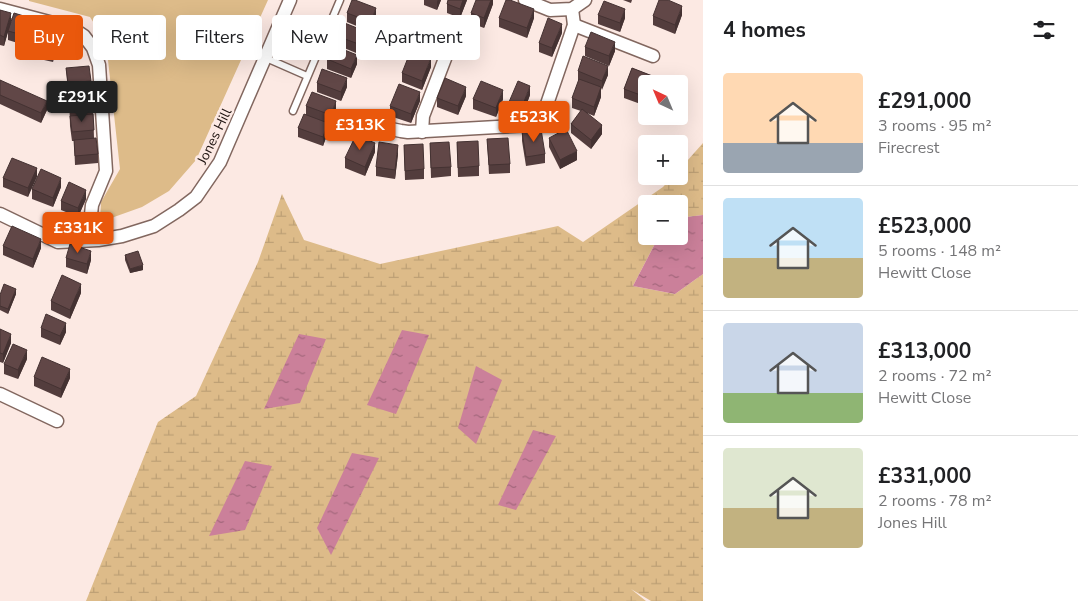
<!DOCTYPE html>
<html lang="en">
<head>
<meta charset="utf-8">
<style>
  body { margin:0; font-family:"Nunito Sans",sans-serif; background:#f2f2f2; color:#202124; height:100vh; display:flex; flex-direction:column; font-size:19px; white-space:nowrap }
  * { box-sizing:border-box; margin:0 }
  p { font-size:16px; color:#757577 }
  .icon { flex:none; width:28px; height:28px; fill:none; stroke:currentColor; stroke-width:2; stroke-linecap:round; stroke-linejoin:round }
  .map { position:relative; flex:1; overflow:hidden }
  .drawer { display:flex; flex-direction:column; background:#fff; width:375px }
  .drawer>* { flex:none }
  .hud { position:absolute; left:15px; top:15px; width:475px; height:45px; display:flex; gap:10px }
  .needle { width:32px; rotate:316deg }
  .tools { position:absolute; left:638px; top:75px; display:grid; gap:10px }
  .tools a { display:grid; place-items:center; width:50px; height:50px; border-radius:5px; background:#fff; box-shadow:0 5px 20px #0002; font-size:25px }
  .price { position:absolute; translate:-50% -42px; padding:0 11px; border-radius:5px; background:#ea580c; color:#fff; font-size:16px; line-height:32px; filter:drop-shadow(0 1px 2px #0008) }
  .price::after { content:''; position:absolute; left:50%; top:30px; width:15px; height:11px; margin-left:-8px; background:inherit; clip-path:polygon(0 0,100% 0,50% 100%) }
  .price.current { background:#222; color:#fff }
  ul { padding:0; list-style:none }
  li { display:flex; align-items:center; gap:15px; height:125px; padding:0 20px }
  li+li { border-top:1px solid #e0e0e0 }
  li span { display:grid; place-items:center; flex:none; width:140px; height:100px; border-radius:5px; color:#555 }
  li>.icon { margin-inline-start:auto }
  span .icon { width:60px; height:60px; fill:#fffc; stroke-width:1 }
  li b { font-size:21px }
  h2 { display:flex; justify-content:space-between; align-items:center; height:60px; padding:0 20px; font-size:21px }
  .pill { padding:0 18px; border-radius:5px; background:#fff; box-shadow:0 5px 20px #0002; font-size:18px; line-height:45px }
  .pill.current { background:#ea580c; color:#fff }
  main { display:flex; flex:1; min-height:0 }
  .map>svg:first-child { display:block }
  .wetland { fill:url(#wetland-marsh) }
  .park { fill:#ddbb89 }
  .water { fill:url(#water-ripples) }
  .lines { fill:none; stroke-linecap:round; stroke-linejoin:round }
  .lane-casing { stroke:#82675f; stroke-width:9 }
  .street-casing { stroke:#82675f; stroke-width:15 }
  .lane { stroke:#fff; stroke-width:6 }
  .street { stroke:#fff; stroke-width:12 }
  .wall { fill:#533d3d }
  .shaded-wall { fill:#443232 }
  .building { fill:#614747; stroke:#443232 }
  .labels { text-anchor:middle; stroke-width:5; stroke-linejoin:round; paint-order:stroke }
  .street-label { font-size:14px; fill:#1d120f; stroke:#fce9e3 }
</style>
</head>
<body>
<main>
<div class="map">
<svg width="703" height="601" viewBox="0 0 703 601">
  <defs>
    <pattern id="wetland-marsh" width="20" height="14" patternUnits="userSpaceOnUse" patternTransform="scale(1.25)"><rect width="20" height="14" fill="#ddbb89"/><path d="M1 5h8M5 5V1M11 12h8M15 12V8" fill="none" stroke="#bda075"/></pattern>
    <pattern id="water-ripples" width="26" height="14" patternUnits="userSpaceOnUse" patternTransform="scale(1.25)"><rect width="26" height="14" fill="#cb809a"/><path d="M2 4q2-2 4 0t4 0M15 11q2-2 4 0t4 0" fill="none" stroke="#a4677c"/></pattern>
  </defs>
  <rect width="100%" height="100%" fill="#fce9e3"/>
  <!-- wetland -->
  <polygon class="wetland" points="703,143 703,215 679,218 679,204 646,204 646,236 659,236 633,286 675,294 703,274 703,601 651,601 631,589 646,601 86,601 158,422 196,396 258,262 282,194 304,240 380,264 558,226 583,242 663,187 673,176 679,176 679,170"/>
  <!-- park -->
  <polygon class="park" points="29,0 268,0 196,160 169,191 142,207 100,222 101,202 120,169 106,42 90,17 29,1"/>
  <!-- water -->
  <g class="water">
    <polygon points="703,215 703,274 675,294 633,286 659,236 679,236 679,218"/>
    <polygon points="402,330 429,335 396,414 367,405"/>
    <polygon points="299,334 326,339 300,403 264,409"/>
    <polygon points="476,366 502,380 476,444 458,428"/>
    <polygon points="533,430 556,436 516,510 498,505"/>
    <polygon points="352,453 379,458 331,555 317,528"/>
    <polygon points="245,461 272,466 245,530 209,536"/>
  </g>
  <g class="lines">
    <!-- lane casing -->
    <g class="lane-casing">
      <g id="lane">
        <polyline points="266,58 307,76"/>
        <polyline points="293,111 340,0"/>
      </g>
    </g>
    <!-- street casing -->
    <g class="street-casing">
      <g id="street">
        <polyline points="525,0 550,10 572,9 585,0"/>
        <polyline points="0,9 72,28 84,36 93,48 99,65 106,171 92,205 90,224 90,240"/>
        <polyline points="574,25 653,56"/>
        <polyline points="376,126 401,131 408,132 530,125 537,121 546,107 574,25 572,9"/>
        <polyline points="422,132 423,116 449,48"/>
        <polyline points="0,214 58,242 98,240 122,236 154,226 179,210 196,197 220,162 290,0"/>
        <polyline points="0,394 57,421"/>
      </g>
    </g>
    <!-- lane -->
    <use href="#lane" class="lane"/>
    <!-- street -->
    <use href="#street" class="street"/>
  </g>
  <!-- wall -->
  <g class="wall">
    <polygon points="424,0 441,0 437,10 424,5"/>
    <polygon points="448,0 467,0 460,18 447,13 447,4"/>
    <polygon points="493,0 493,4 484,28 471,23 471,13"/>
    <polygon points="623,0 632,0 631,3"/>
    <polygon points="0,10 11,22 37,29 29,53 21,50 21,44 8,40 8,31 4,46 0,45"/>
    <polygon points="347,13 376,18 371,32 347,22"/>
    <polygon points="598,15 625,18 620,32 598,24"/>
    <polygon points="682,15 675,34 653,25 653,16"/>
    <polygon points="499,18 534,18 527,38 499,27"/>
    <polygon points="51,27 74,43 69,60 54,56 53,62 44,60 44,50"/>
    <polygon points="562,33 552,57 539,52 539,43"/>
    <polygon points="415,34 441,40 436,51 415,43"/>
    <polygon points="337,36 367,41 361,55 337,45"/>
    <polygon points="585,47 615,51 609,66 585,56"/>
    <polygon points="327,59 357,64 351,78 327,69"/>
    <polygon points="431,67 422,90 402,82 402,73"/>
    <polygon points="66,68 91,81 91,90 68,93"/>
    <polygon points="632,68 655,77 655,84 646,84 646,106 624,98 624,89"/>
    <polygon points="578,71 608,75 601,90 601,97 594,116 587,113 602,134 591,149 571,133 571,124 581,111 572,108 572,98 579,81 578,80"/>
    <polygon points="0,80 47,110 41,123 0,104"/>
    <polygon points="317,83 347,87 341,101 317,92"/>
    <polygon points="69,93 93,106 94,138 98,154 98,163 75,165 74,141 72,141 70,126"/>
    <polygon points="530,95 522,116 509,111 509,102"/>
    <polygon points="466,96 458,115 437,107 437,98"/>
    <polygon points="473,99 503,99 496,117 473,109"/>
    <polygon points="420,101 411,123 390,116 390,106"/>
    <polygon points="306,106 336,110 331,125 328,124 328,132 323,146 298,137 298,128 306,115"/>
    <polygon points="522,132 545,154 545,163 526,166 522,141"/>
    <polygon points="549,138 577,160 560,169 549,147"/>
    <polygon points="487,139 510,164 510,173 489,174"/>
    <polygon points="457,142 479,166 479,176 458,177"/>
    <polygon points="430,143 451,167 451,176 431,178"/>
    <polygon points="404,145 424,169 424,179 405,180"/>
    <polygon points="375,152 365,176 345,168 345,158"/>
    <polygon points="398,154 395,179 376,176 376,167"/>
    <polygon points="37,168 28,197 3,187 3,178"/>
    <polygon points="61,187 53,207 32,199 32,189"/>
    <polygon points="86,199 78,217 61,210 61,201"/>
    <polygon points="3,246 41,248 33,268 3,255"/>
    <polygon points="125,255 143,270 130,273 125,260"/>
    <polygon points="66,258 91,260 87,274 66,267"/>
    <polygon points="81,293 70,319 51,310 51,301"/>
    <polygon points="16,294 8,314 0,310 0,295"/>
    <polygon points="41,328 66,332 60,345 41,337"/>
    <polygon points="0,329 11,343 3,363 0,362"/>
    <polygon points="27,359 18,379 4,374 4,364"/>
    <polygon points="34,377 70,378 61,398 34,386"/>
  </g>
  <!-- shaded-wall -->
  <g class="shaded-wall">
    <polygon points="438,0 441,0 437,10 437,1"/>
    <polygon points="463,0 467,0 460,18 460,9"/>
    <polygon points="491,0 493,0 493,4 484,28 484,18"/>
    <polygon points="682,6 682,15 675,34 675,25"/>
    <polygon points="376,8 376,18 371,32 371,22"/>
    <polygon points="534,9 534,18 527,38 527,28"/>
    <polygon points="625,9 625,18 620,32 620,23"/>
    <polygon points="11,13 11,22 4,46 4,37"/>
    <polygon points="37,20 37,29 29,53 29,44"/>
    <polygon points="562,24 562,33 552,57 552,48"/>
    <polygon points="441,30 441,40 436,51 436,42"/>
    <polygon points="367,32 367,41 361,55 361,45"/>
    <polygon points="74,34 74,43 69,60 69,51"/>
    <polygon points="615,42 615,51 609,66 609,56"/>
    <polygon points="54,47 54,56 53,62 53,53"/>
    <polygon points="357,55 357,64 351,78 351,69"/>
    <polygon points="431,58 431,67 422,90 422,81"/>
    <polygon points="608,66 608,75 602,90 602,81"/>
    <polygon points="347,78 347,87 341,101 341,92"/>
    <polygon points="530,86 530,95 522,116 522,107"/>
    <polygon points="466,87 466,96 458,115 458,106"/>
    <polygon points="601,87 601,97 594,116 594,107"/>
    <polygon points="503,90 503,99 496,117 496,108"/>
    <polygon points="420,92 420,101 411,123 411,114"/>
    <polygon points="47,101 47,110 41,123 41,113"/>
    <polygon points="336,101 336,110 331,125 331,115"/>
    <polygon points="328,123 328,132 323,146 323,137"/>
    <polygon points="602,125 602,134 591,149 591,140"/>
    <polygon points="375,143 375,152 365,176 365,167"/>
    <polygon points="398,145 398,154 395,179 395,170"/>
    <polygon points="577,151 577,160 560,169 560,160"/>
    <polygon points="37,168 37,177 28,197 28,188"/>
    <polygon points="61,178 61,187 53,207 53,198"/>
    <polygon points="86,190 86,199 78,217 78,208"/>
    <polygon points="41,239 41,248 33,268 33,259"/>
    <polygon points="91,251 91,260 87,274 87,264"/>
    <polygon points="143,265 143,270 130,273 130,269"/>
    <polygon points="81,284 81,293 70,319 70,310"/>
    <polygon points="16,289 16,294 8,314 8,309"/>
    <polygon points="66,323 66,332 60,345 60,336"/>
    <polygon points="11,334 11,343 3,363 3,354"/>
    <polygon points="27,350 27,359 18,379 18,370"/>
    <polygon points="70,369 70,378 61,398 61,389"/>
  </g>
  <!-- building -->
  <g class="building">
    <polygon points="352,0 355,0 376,8 371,22 347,13"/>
    <polygon points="448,0 463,0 460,9 447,4"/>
    <polygon points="476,0 491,0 484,18 471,13"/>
    <polygon points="506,0 510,0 534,9 527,28 499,18"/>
    <polygon points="659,0 668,0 682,6 675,25 653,16"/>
    <polygon points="604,1 625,9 620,23 598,15"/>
    <polygon points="0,10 11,13 4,37 0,35"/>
    <polygon points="14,13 37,20 29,44 21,41 23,35 8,31"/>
    <polygon points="548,18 562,24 552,48 539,43"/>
    <polygon points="342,22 367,32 361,45 337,36"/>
    <polygon points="420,22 441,30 436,42 415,34"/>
    <polygon points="51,27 74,34 69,51 54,47 53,53 44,50"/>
    <polygon points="591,32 615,42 609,56 585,47"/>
    <polygon points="332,45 357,55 351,69 327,59"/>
    <polygon points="411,50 431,58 422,81 402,73"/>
    <polygon points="583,56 608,66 602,81 578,71"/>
    <polygon points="89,66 91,81 68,83 66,68"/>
    <polygon points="632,68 655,77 652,84 646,84 646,97 624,89"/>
    <polygon points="322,69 347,78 341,92 317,83"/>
    <polygon points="445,78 466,87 458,106 437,98"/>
    <polygon points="579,79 601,87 594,107 572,98"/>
    <polygon points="0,80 47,101 41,113 0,95"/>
    <polygon points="481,81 503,90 496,108 473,99"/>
    <polygon points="518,81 530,86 522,107 509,102"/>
    <polygon points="399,84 420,92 411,114 390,106"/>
    <polygon points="92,91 93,106 70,109 69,93"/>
    <polygon points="312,92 336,101 331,115 306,106"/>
    <polygon points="582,109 602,125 591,140 571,124"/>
    <polygon points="93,114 94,130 72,132 70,116"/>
    <polygon points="304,114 328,123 323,137 298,128"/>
    <polygon points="541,129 545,154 526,157 522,132"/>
    <polygon points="566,129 577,151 560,160 549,138"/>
    <polygon points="356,135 375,143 365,167 345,158"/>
    <polygon points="96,138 98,154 75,156 74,140"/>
    <polygon points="508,138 510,164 489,165 487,139"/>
    <polygon points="478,141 479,166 458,168 457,142"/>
    <polygon points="379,142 398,145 395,170 376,167"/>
    <polygon points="449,142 451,167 431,168 430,143"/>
    <polygon points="423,144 424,169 405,171 404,145"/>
    <polygon points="12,158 37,168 28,188 3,178"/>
    <polygon points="41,169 61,178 53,198 32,189"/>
    <polygon points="69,182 86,190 78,208 61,201"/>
    <polygon points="12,226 41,239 33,259 3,246"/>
    <polygon points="70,244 91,251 87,264 66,258"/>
    <polygon points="138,251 143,265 130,269 125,255"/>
    <polygon points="62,275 81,284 70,310 51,301"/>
    <polygon points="4,284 16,289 8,309 0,306 0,295"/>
    <polygon points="46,314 66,323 60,336 41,328"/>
    <polygon points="0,329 11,334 3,354 0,353"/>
    <polygon points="13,344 27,350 18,370 4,364"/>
    <polygon points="42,357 70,369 61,389 34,377"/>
  </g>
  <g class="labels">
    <!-- street labels -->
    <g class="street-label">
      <text transform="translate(214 136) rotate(-64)" y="5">Jones Hill</text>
    </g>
  </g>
</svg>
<div class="tools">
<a><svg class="needle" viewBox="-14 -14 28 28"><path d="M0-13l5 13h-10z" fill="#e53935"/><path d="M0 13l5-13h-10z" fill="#757577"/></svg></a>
<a>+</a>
<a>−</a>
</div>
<b class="price current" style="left:82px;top:123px">£291K</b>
<b class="price" style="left:534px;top:143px">£523K</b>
<b class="price" style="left:360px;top:151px">£313K</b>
<b class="price" style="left:78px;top:254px">£331K</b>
<div class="hud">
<a class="pill current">Buy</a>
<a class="pill">Rent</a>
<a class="pill">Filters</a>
<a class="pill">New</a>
<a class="pill">Apartment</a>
</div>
</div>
<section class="drawer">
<h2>4 homes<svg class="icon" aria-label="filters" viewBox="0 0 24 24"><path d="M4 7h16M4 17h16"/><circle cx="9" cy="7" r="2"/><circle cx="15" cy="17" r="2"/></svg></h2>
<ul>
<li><span style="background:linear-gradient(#ffd9b3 70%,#9aa5b1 0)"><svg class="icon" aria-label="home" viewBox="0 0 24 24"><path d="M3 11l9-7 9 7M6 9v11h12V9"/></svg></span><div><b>£291,000</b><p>3 rooms · 95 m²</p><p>Firecrest</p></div></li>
<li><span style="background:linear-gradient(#bfe0f5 60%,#c2b280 0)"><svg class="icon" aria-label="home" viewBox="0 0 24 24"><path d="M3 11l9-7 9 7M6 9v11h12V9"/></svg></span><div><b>£523,000</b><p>5 rooms · 148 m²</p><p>Hewitt Close</p></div></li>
<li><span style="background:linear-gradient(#c9d6e8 70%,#8fb573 0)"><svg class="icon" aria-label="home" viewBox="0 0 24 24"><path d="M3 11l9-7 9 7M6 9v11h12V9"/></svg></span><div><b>£313,000</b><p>2 rooms · 72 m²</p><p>Hewitt Close</p></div></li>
<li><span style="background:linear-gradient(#dfe7d0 60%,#c2b280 0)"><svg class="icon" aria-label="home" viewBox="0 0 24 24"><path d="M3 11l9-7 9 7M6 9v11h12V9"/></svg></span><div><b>£331,000</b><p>2 rooms · 78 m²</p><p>Jones Hill</p></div></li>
</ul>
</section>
</main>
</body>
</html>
